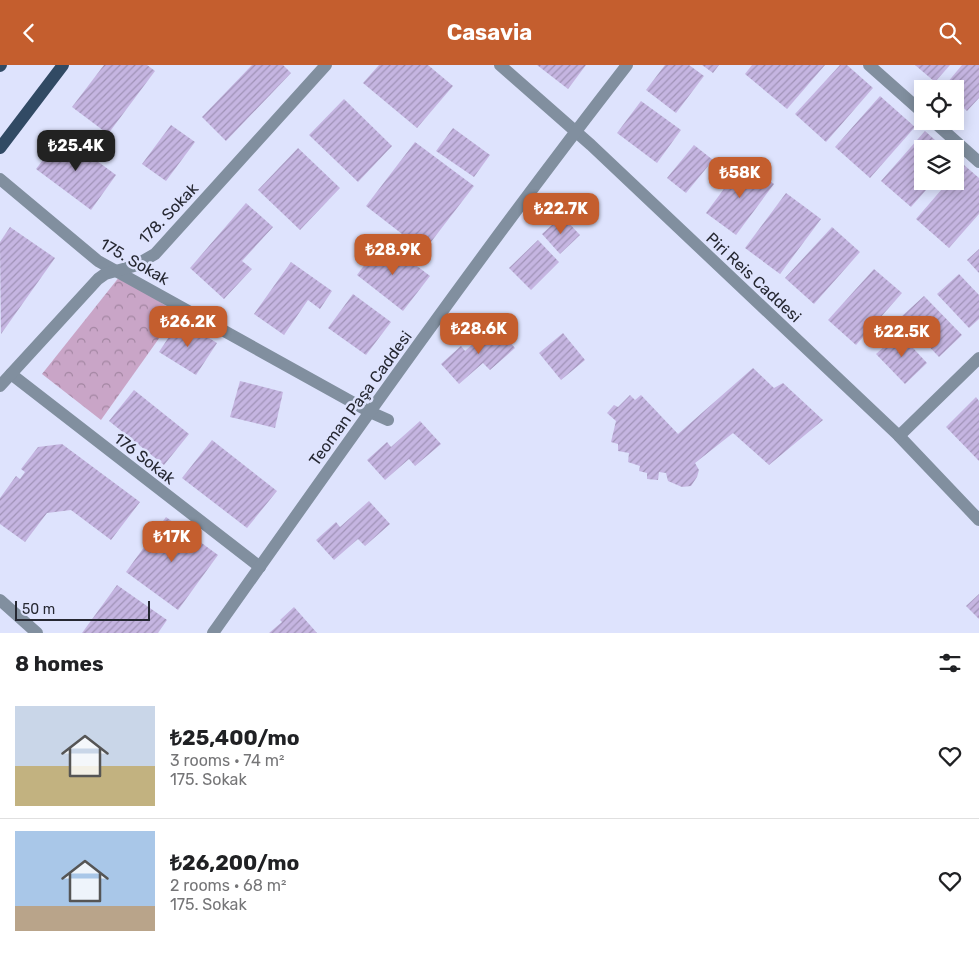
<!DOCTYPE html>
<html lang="en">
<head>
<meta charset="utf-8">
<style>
  body { margin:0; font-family:Rubik,sans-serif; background:#f6f6f6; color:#202124; height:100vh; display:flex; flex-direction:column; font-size:19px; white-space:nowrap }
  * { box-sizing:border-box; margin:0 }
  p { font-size:16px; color:#757577 }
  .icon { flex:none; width:28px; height:28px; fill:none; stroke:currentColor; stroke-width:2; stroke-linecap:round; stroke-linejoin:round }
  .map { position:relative; height:568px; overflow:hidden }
  .sheet { display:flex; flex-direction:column; background:#fff; flex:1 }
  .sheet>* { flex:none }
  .controls { position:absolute; left:914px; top:15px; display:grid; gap:10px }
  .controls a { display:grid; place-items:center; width:50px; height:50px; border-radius:0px; background:#fff; box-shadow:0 2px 12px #0003; font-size:25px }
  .scale { position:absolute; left:15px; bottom:12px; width:135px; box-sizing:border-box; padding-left:5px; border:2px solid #262832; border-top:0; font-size:14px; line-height:18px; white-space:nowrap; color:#262832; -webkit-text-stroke:4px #dee3fd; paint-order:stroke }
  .price { position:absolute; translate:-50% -42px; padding:0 11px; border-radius:10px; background:#c45e2e; color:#fff; font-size:16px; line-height:32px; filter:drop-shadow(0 1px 2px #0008) }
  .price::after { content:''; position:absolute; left:50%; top:30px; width:15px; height:11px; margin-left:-8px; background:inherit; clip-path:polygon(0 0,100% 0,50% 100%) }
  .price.current { background:#222; color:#fff }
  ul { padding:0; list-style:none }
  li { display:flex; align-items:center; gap:15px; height:125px; padding:0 15px }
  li+li { border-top:1px solid #e0e0e0 }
  li span { display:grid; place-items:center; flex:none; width:140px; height:100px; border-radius:0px; color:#555 }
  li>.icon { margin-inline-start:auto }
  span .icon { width:60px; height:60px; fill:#fffc; stroke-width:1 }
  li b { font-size:21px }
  h2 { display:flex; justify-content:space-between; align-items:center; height:60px; padding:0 15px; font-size:21px }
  header { display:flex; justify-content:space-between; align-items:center; height:65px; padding:0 15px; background:#c45e2e; color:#fff; font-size:22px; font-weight:700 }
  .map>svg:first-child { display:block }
  .forest { fill:url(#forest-crowns) }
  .building { fill:url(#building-hatch) }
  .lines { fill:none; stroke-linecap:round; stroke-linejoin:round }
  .minor { stroke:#818f9f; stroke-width:12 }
  .major { stroke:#314a64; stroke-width:12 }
  .labels { text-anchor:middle; stroke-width:5; stroke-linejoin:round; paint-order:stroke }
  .street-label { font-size:16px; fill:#262832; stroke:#dee3fd }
</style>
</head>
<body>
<header><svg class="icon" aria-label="back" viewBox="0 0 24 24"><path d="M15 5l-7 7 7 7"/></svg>Casavia<svg class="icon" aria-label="search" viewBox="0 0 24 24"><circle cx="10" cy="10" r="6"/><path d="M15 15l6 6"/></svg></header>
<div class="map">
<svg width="979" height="568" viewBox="0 0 979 568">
  <defs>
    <pattern id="forest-crowns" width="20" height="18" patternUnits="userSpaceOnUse" patternTransform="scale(1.25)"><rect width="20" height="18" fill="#c9a5c7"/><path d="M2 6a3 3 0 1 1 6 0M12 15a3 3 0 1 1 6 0" fill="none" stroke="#a386a2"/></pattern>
    <pattern id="building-hatch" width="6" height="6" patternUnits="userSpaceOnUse" patternTransform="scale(1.25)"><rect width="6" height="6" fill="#c5b5e1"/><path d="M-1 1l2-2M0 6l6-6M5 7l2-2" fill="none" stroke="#a093b7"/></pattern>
  </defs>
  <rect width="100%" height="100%" fill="#dee3fd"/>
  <!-- forest -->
  <polygon class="forest" points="120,211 177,248 101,355 42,309"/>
  <!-- building -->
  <g class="building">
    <polygon points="104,0 147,0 155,6 108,69 72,42"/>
    <polygon points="252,0 283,0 291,8 226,76 202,52"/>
    <polygon points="379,0 428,0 453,21 417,63 363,18"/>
    <polygon points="537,0 586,0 568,24"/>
    <polygon points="665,0 689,0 704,11 676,48 646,25"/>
    <polygon points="702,0 719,0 713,8"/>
    <polygon points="752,0 825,0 787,44 745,9"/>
    <polygon points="840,0 847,0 873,23 826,77 795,49"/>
    <polygon points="915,0 950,0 935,17"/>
    <polygon points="962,0 979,0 979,33 967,46 955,35 955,24 942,24"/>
    <polygon points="880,31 915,62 870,113 835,82"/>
    <polygon points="344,34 392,81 358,117 309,70"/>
    <polygon points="641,36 681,65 657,98 617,68"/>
    <polygon points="171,60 195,77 166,116 142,99"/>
    <polygon points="453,63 490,90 474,112 436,86"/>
    <polygon points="925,66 945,84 922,84 922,116 934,116 911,142 881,116"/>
    <polygon points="62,70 116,110 91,145 36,104"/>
    <polygon points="415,77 474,121 424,186 366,141"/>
    <polygon points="694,80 713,95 686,128 667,113"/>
    <polygon points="298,83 340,123 300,165 258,125"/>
    <polygon points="744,97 774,119 736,170 706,148"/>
    <polygon points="964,100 979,113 979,149 949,183 916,154 949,116 955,116 955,109"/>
    <polygon points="786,128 821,154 780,209 745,183"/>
    <polygon points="246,138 273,162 242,196 252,204 224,234 190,203"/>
    <polygon points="562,151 580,170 560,189 542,169"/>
    <polygon points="10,162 55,193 1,269 0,177"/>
    <polygon points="832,162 860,187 814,239 785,213"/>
    <polygon points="383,175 430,211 403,246 357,210"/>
    <polygon points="538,175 559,197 531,225 509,203"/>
    <polygon points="979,184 979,208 967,195"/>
    <polygon points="291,197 332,226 320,244 308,235 284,270 254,249"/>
    <polygon points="874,204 902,228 856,280 828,255"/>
    <polygon points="959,209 979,230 979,254 969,263 937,229"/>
    <polygon points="353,229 391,257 366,290 328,263"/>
    <polygon points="924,231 962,270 939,292 901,252"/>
    <polygon points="180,255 217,278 196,310 159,287"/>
    <polygon points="495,260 515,283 490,305 483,298 459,319 441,299 461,281 465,286"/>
    <polygon points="563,268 585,295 561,315 539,288"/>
    <polygon points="899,268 927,298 905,319 876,289"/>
    <polygon points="753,303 774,323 783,318 823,355 769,400 733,368 695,398 699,405 697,412 691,421 682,422 668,416 666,408 659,407 658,415 647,414 647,408 639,406 640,401 628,397 629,388 618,386 618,379 611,377 616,356 607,348 614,340 618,342 630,330 635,335 641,330 678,369"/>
    <polygon points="240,316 283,327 275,363 230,352"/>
    <polygon points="134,325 189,369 164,400 109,356"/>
    <polygon points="976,332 979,336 979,396 946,362"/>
    <polygon points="420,356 441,379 415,401 409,394 385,415 367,395 387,377 391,382"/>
    <polygon points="212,375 277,426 247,463 182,413"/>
    <polygon points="62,379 140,437 111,475 71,445 47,448 25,477 0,459 0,433 16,411 20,414 25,407 21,404 38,382"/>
    <polygon points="369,436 390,459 365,481 358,474 334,495 316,475 336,457 340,462"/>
    <polygon points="166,452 218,490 178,545 126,507"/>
    <polygon points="117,520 167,555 158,568 82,568"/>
    <polygon points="979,529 979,554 966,541"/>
    <polygon points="294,542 317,568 269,568 282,557 280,555"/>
  </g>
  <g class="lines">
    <!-- minor -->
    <g class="minor">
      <polyline points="500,0 591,80 899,371 979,455"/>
      <polyline points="869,0 922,47"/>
      <polyline points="933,56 979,97"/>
      <polyline points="0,114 98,196 370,347 388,355"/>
      <polyline points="11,309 260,502"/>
      <polyline points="0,321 98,214 105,209 134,201 155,189 326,0"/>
      <polyline points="899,371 979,293"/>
      <polyline points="0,535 37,568"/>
      <path d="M213,568c135,-191 270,-383 414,-568"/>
    </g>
    <!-- major -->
    <g class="major">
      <polyline points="0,1 1,0"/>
      <polyline points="0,83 63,0"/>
    </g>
  </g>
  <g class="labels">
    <!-- street labels -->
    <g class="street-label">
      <text transform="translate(168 148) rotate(-46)" y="6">178. Sokak</text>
      <text transform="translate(135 196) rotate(30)" y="6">175. Sokak</text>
      <text transform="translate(754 212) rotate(43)" y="6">Piri Reis Caddesi</text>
      <text transform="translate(360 333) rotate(-54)" y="6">Teoman Paşa Caddesi</text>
      <text transform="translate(145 393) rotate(38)" y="6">176 Sokak</text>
    </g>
  </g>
</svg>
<div class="controls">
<a><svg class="icon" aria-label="locate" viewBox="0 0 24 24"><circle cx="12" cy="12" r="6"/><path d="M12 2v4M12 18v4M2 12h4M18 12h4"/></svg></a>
<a><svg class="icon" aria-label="layers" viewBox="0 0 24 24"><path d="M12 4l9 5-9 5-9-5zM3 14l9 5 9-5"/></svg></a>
</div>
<div class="scale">50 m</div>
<b class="price current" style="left:76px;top:107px">₺25.4K</b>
<b class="price" style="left:740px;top:134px">₺58K</b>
<b class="price" style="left:561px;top:170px">₺22.7K</b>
<b class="price" style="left:393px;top:211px">₺28.9K</b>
<b class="price" style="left:188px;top:283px">₺26.2K</b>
<b class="price" style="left:479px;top:290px">₺28.6K</b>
<b class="price" style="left:902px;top:293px">₺22.5K</b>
<b class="price" style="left:172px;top:498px">₺17K</b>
</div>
<section class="sheet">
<h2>8 homes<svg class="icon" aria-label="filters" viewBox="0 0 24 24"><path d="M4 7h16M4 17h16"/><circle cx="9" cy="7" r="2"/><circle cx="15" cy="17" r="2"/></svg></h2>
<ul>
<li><span style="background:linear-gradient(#c9d6e8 60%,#c2b280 0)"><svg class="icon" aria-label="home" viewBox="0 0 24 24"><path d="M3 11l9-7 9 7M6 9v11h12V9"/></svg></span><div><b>₺25,400/mo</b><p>3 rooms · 74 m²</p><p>175. Sokak</p></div><svg class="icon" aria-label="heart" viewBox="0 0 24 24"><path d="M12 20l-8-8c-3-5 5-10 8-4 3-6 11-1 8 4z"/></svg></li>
<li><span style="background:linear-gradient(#a9c7e8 75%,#b9a48a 0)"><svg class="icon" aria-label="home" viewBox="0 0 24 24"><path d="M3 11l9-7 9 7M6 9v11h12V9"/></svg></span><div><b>₺26,200/mo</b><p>2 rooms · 68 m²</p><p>175. Sokak</p></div><svg class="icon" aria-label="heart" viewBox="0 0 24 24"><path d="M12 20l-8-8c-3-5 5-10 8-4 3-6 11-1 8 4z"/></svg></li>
</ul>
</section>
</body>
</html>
